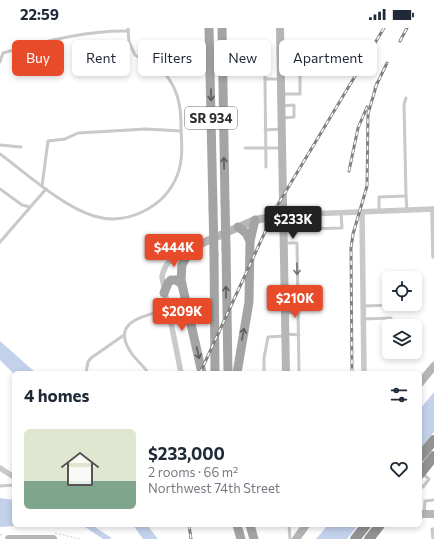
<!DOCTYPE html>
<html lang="en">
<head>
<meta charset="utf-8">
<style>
  body { margin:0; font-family:Commissioner,sans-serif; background:#f6f6f7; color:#1f2937; height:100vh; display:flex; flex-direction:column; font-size:15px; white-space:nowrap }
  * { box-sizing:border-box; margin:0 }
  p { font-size:13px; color:#747a83 }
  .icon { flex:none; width:22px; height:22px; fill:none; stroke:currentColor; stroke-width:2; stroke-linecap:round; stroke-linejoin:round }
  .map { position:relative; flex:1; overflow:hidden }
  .details { position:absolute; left:12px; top:343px; width:410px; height:156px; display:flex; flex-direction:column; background:#fff; border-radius:6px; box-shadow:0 2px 6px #0003 }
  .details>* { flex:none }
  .banner { position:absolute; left:12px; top:12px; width:410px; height:36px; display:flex; gap:8px }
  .fabs { position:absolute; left:382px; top:243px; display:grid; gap:8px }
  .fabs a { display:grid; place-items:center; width:40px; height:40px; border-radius:6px; background:#fff; box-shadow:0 2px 6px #0003; font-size:20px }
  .price { position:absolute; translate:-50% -34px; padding:0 9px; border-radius:4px; background:#e74b29; color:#fff; font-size:13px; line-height:26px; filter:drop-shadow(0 1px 2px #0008) }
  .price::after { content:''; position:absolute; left:50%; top:24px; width:12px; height:9px; margin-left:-6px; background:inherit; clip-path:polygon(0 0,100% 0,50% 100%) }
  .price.active { background:#222; color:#fff }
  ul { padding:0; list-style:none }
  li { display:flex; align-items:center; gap:12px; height:100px; padding:0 12px }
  li span { display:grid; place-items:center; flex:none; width:112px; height:80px; border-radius:6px; color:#555 }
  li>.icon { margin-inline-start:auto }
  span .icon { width:48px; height:48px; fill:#fffc; stroke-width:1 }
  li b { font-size:17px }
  h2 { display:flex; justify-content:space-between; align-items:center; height:48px; padding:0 12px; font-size:17px }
  .chip { padding:0 14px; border-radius:6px; background:#fff; box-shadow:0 2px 6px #0003; font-size:14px; line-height:36px }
  .chip.active { background:#e74b29; color:#fff }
  .status { display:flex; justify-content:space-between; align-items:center; height:28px; padding:0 20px; background:#fff; direction:ltr }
  .status svg { height:11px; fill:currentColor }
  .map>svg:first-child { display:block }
  .water { fill:#c3d1eb }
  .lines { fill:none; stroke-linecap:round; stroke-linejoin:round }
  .canal { stroke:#c3d1eb; stroke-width:5.5 }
  .path { stroke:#c9c9c9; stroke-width:1; stroke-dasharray:2 2; stroke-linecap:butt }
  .lane { stroke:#c9c9c9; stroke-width:3 }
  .street { stroke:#c9c9c9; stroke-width:5.5 }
  .secondary { stroke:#b6b6b6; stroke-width:8 }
  .primary { stroke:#a4a4a4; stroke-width:9 }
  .highway { stroke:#939393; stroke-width:10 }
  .rail-casing { stroke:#818181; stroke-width:3 }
  .rail { stroke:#fff; stroke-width:1.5; stroke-dasharray:4.5; stroke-linecap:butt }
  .primary-bridge { stroke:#a4a4a4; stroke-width:9 }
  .oneway { stroke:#5c5c5c }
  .oneway2 { stroke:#737373 }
  .labels { text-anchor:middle; stroke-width:4; stroke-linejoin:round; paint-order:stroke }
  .shield { fill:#fff; stroke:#6b6b6b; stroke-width:1 }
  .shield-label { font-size:13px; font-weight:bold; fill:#2c2c2c }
</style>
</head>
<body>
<div class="status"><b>22:59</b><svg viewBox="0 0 49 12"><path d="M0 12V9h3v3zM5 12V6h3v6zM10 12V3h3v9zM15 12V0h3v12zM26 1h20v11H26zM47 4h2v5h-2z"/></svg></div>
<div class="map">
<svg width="434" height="511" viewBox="0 0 434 511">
  <rect width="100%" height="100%" fill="#fff"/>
  <!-- water -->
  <g class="water">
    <polygon points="0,313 36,345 14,346 0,332"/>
    <polygon points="434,364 434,404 420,422 420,381"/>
    <polygon points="0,470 14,472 14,497 28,497 0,499"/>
    <polygon points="133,497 147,497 158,511 143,511"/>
    <polygon points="328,497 358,497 347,511 316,511"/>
  </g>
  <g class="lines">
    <!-- canal -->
    <polyline class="canal" points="87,497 108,511"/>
    <!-- path -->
    <g class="path">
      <polyline points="55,505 80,511"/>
      <polyline points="0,507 4,506"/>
    </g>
    <!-- lane -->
    <g class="lane">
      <path d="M0,34l3,-9c37,-11 87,-23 125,-22"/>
      <polyline points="251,37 264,37 265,51 281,51"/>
      <polyline points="265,51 266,139"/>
      <polyline points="281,66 300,66 300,36 282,36"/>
      <polyline points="281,78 294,77 294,89 283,90"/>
      <polyline points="265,102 281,101"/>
      <polyline points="0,117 21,119"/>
      <polyline points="245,120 282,120"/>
      <path d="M0,126c27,20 62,52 94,62 32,10 70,-8 83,-40 6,-15 5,-31 4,-48 0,-15 -1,-30 -9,-44 -10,-18 -20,-20 -37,-29l-6,-13 -1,-14"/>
      <polyline points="42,158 48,113 65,111 78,105 146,101 181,103"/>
      <polyline points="0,161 22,177 30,179"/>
      <polyline points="406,168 407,182"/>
      <polyline points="379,183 379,169 406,168 404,76 406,70"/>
      <polyline points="305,187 306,201 342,200 341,185"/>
      <polyline points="0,214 46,161"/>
      <polyline points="285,215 297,215 299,345"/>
      <polyline points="363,278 393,277"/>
      <polyline points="286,285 298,284"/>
      <polyline points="363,291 391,290"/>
      <polyline points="286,306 299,307"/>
      <polyline points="86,345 88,334 91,330 124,307"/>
      <path d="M148,345c-4,-7 -11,-12 -16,-19 -23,-33 11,-37 36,-45"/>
      <polyline points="264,345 264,330 268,309 285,308"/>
      <polyline points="420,456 423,459 429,451 423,446"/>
      <polyline points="0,458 14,457"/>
      <polyline points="424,486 425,473 434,472"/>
      <polyline points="289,497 290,511"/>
      <polyline points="433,511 432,501 434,501"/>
    </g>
    <!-- street -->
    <g class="street">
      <polyline points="433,181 434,228"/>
      <polyline points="362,184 364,345"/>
      <polyline points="283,187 434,181"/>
      <path d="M181,345l-19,-96c3,-17 14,-22 28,-29"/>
      <polyline points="0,440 14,449"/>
    </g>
    <!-- secondary -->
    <g class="secondary">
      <polyline points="280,0 286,345"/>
      <polyline points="191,220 255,192 283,187"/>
      <polyline points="420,355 434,338"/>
      <polyline points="420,486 434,486"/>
      <polyline points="9,511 53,511"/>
      <polyline points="296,511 306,497"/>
    </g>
    <!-- primary -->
    <g class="primary">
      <polyline points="209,0 213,180"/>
      <polyline points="222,0 225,174"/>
      <polyline points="238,199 246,205 250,213"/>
      <polyline points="191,220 182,237 181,252 202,345"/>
      <polyline points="226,221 228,345"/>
      <polyline points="214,226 215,345"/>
      <polyline points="164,265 168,255 171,252 176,252 182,256"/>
      <polyline points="237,345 249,274 250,213 255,192"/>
      <polyline points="237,497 241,511"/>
      <polyline points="250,497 254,511"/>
    </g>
    <!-- highway -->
    <g class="highway">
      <polyline points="420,429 434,412"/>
      <polyline points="420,446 434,428"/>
      <polyline points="355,511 366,497"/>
      <polyline points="369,511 380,497"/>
    </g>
    <!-- rail casing -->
    <g class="rail-casing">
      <g id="rail">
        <polyline points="400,13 407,0"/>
        <polyline points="375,60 387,35"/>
        <polyline points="349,143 358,100 367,79"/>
        <polyline points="200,345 277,178 384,0"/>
        <polyline points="352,345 351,220 353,206 367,158 368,86 377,55"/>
        <polyline points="189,497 191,511"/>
      </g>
    </g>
    <!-- rail -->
    <use href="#rail" class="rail"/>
    <!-- primary-bridge -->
    <g class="primary-bridge">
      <polyline points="225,174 226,221"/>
      <polyline points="213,180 214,226"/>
    </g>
  </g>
  <!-- one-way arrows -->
  <defs><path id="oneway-shaft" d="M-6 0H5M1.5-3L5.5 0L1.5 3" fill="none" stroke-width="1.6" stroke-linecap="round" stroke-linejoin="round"/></defs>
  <g class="oneway">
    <use href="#oneway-shaft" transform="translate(211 67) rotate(89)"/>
    <use href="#oneway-shaft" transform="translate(224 135) rotate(-91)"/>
    <use href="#oneway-shaft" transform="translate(226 264) rotate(-91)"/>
    <use href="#oneway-shaft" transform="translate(243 306) rotate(-79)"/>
    <use href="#oneway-shaft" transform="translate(198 325) rotate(77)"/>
  </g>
  <use class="oneway2" href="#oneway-shaft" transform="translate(297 241) rotate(89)"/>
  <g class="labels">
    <!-- shield labels -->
    <rect class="shield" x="185" y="79" width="52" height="22" rx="3"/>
    <g class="shield-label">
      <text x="211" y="95">SR 934</text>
    </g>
  </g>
</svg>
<div class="fabs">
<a><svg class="icon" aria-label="locate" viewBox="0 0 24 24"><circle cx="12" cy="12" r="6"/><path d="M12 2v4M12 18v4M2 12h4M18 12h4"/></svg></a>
<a><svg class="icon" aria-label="layers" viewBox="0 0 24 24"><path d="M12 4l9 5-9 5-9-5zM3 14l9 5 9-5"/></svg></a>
</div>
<b class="price active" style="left:293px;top:212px">$233K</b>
<b class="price" style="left:174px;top:240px">$444K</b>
<b class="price" style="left:295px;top:291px">$210K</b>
<b class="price" style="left:182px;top:304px">$209K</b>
<div class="banner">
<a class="chip active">Buy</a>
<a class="chip">Rent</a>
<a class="chip">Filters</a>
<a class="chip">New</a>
<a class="chip">Apartment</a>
</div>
<section class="details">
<h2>4 homes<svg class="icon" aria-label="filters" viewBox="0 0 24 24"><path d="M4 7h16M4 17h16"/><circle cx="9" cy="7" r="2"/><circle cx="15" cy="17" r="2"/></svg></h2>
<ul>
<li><span style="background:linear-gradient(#dfe7d0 65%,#7fa58c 0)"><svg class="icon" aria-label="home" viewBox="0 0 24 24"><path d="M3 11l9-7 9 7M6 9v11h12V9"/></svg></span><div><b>$233,000</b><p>2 rooms · 66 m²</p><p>Northwest 74th Street</p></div><svg class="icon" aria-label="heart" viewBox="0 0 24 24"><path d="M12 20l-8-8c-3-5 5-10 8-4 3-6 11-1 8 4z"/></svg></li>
</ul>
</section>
</div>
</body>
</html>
